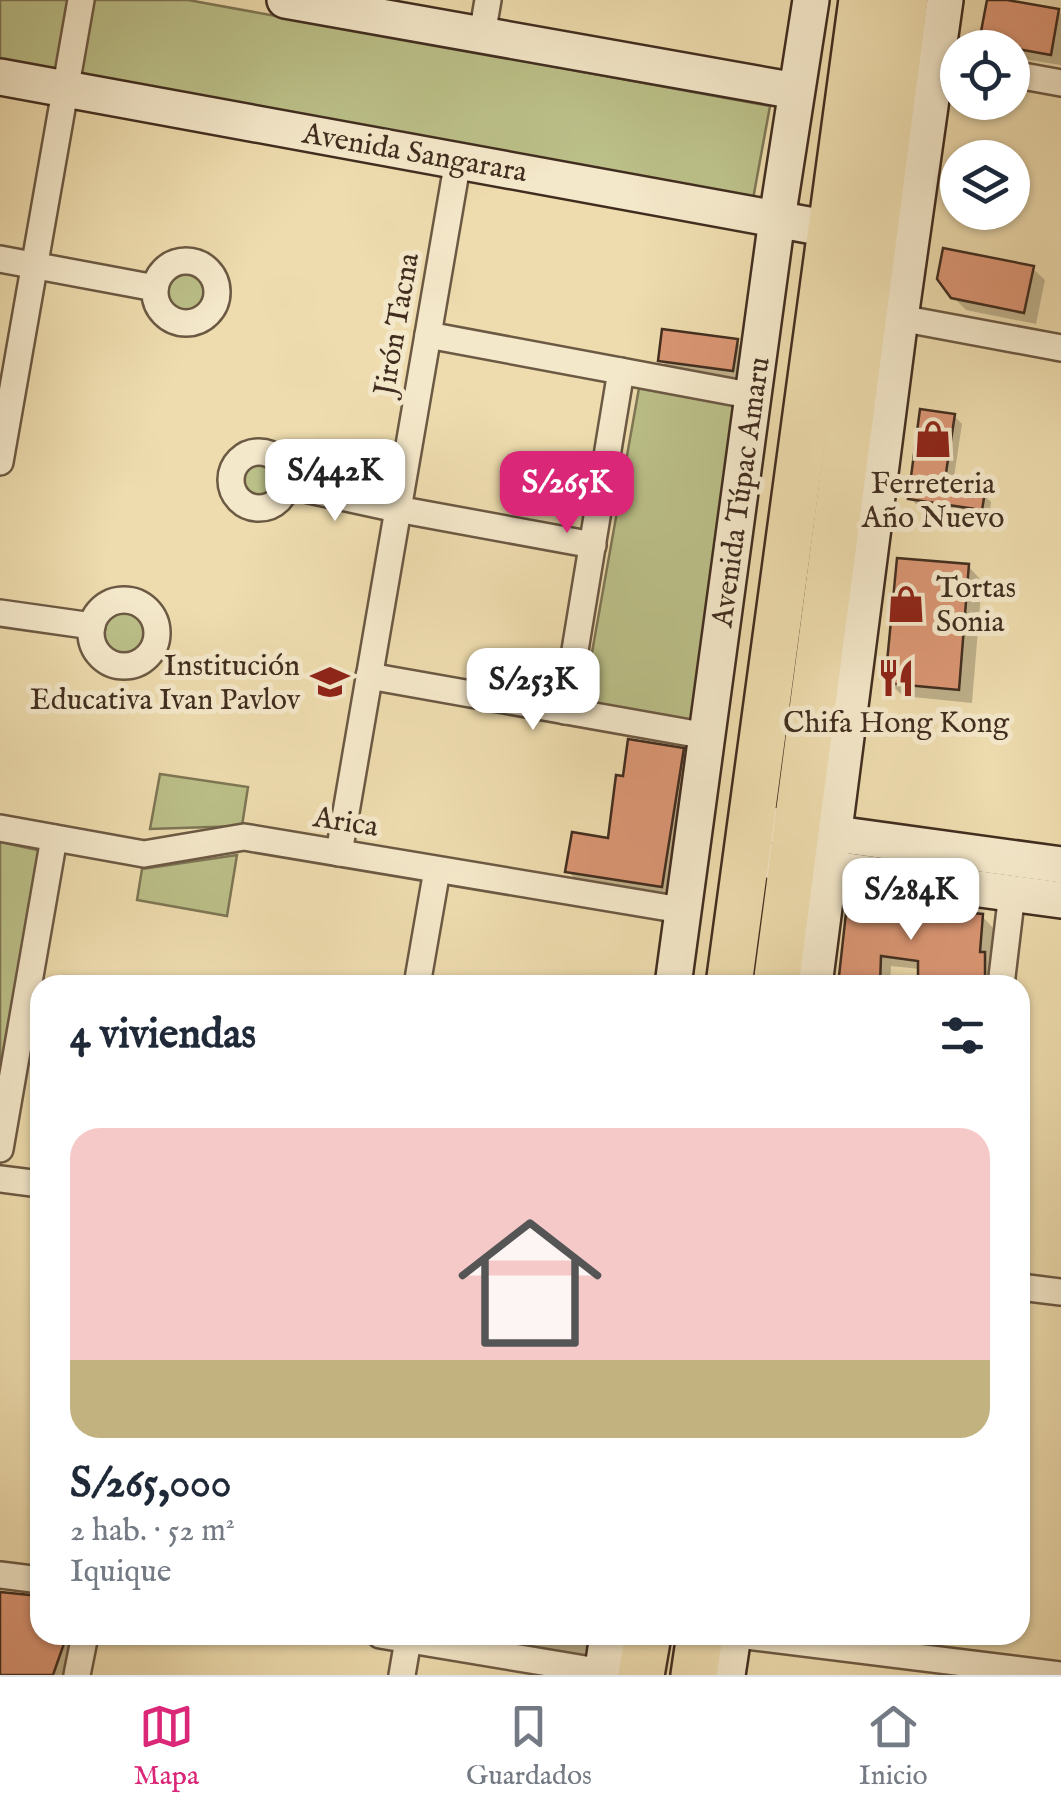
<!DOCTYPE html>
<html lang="es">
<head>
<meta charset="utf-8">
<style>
  body { margin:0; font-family:"IM FELL English",serif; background:#f2f2f3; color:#1f2937; height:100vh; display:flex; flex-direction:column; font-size:38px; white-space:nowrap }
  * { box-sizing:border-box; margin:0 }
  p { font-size:32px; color:#747a83 }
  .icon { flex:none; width:55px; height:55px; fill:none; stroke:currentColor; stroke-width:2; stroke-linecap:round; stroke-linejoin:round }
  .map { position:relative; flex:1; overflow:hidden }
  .sheet { position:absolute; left:30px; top:975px; width:1000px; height:670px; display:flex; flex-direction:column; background:#fff; border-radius:30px; box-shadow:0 2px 8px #0004 }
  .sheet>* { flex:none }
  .controls { position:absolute; left:940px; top:30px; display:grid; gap:20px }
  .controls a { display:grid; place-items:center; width:90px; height:90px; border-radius:50%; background:#fff; box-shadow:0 2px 8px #0004; font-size:50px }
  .price { position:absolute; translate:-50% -85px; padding:0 22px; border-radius:20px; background:#fff; color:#222; font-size:32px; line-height:65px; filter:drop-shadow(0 2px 5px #0008) }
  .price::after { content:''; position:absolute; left:50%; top:60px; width:30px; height:22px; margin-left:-15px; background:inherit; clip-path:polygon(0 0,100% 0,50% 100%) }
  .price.active { background:#db2777; color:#fff }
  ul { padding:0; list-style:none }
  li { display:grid; align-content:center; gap:20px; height:530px; padding:0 40px }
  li+li { border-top:2px solid #e0e1e3 }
  li span { display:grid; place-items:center; height:310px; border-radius:30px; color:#555 }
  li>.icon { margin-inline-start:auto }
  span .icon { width:180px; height:180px; fill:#fffc; stroke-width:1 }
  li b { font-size:42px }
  h2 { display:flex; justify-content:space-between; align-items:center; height:120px; padding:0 40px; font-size:42px }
  .tab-bar { display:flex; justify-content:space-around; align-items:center; height:140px; border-top:2px solid #e0e1e3; background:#fff; font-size:28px; color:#747a83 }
  .tab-bar a { display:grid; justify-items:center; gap:5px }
  .tab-bar .active { color:#db2777 }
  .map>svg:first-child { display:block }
  .green { fill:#bbbf88; stroke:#7e7654; stroke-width:2.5 }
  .shadow { fill:#0003 }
  .building { fill:#db9674; stroke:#412d1f; stroke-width:2.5 }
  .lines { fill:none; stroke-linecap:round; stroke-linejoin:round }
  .street-casing { stroke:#6c5943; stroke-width:30 }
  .secondary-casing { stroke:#412d1f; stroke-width:40 }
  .highway-casing { stroke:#412d1f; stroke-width:50 }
  .street { stroke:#f4e8ca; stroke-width:25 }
  .secondary { stroke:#f4e8ca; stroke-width:35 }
  .highway { stroke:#eedcae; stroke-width:45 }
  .labels { text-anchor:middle; stroke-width:10; stroke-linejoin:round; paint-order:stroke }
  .street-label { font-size:30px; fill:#412d1f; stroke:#f4e8ca }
  .poi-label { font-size:30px; fill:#412d1f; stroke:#f4e8ca }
</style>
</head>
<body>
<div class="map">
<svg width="1061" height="1675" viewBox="0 0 1061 1675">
  <rect width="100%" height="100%" fill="#eedcae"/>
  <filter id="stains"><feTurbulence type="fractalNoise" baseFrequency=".002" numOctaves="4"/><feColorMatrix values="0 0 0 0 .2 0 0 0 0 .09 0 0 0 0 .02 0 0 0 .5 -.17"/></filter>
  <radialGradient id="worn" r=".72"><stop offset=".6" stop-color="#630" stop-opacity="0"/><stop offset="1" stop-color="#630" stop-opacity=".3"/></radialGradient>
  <!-- green -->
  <g class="green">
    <polygon points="0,0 188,0 770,106 753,199 0,63"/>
    <circle cx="187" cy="292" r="22"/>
    <polygon points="639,388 747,408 704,726 583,703"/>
    <circle cx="258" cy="480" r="21"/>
    <circle cx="124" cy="632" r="22"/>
    <polygon points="160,774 248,787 242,826 150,829"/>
    <polygon points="0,842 42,851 0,1091"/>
    <polygon points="237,855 227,916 137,900 142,869"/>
  </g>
  <!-- shadow -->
  <g class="shadow">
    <polygon points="989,0 1058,11 1061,14 1061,65 1012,57 1012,48 988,48 982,41"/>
    <polygon points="1032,268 1045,280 1036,324 966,310 953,297"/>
    <polygon points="736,342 749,354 745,382 673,373 661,360"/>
    <polygon points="954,416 962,424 952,490 983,494 991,502 989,517 918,506 910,498"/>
    <polygon points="968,566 982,581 972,703 903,696 888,682"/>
    <polygon points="682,751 692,760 671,895 577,881 568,871 610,841"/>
    <polygon points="899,902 907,910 982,916 993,928 990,961 995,966 995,985 928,985 920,969 891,966 890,985 841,985"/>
    <polygon points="0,1594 40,1599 40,1635 88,1635 75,1675 0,1675"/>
    <polygon points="504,1635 588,1635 584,1659 516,1647"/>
  </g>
  <!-- building -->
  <g class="building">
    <polygon points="987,0 1007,0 1059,9 1051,55 979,42"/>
    <polygon points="943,248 1034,266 1024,313 951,298 937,279"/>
    <polygon points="662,329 738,339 733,371 658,361"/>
    <polygon points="920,409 955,414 944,486 985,492 982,510 908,499"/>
    <polygon points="897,558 969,564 959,690 885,683"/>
    <polygon points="628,739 684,748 662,887 565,872 572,832 608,838 616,775 623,776"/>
    <polygon points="864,895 900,900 899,907 983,914 980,952 985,952 985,985 918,985 918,961 881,956 880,985 838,985 847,904"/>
    <polygon points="0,1592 40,1596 40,1635 67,1635 53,1675 0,1675"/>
  </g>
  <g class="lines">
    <!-- street casing -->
    <g class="street-casing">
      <g id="street">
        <polyline points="482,35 488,0"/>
        <polyline points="1012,74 1061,83"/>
        <polyline points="0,259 155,288"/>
        <circle cx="186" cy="292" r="31"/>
        <polyline points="900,318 1061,348"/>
        <polyline points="428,335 754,396"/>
        <circle cx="259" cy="480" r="28"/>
        <polyline points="0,462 81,0"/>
        <polyline points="286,485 397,509 593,545"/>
        <circle cx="124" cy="633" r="33"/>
        <polyline points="0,613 92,626"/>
        <polyline points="369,676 707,736"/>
        <polyline points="565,711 621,371"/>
        <polyline points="0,828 144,854 244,837 681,910"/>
        <polyline points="339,853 458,160"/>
        <polyline points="417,985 437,870"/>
        <polyline points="1001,985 1012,893"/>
        <polyline points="0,1149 54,838"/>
        <polyline points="0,1179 40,1184"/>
        <polyline points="1020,1287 1061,1292"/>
        <polyline points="0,1575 40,1580"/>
        <polyline points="380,1635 603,1672"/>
        <polyline points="738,1635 1061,1675"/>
        <polyline points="77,1675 85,1635"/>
        <polyline points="402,1675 408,1640"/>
      </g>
    </g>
    <!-- secondary casing -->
    <g class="secondary-casing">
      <g id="secondary">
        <polyline points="285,0 796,91"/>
        <polyline points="0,77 830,229"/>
        <polyline points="749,822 1061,865"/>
        <polyline points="745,857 1061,900"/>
        <polyline points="673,985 777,219 811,0"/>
        <polyline points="814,985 900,318 945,0"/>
        <polyline points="602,1675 608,1635"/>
        <polyline points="727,1675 733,1635"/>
      </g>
    </g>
    <!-- highway casing -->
    <g class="highway-casing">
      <g id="highway">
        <polyline points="729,985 862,0"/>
        <polyline points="776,985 905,0"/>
        <polyline points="641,1675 648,1635"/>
        <polyline points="694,1675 700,1635"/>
      </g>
    </g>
    <!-- street -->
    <use href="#street" class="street"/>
    <!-- secondary -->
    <use href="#secondary" class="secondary"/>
    <!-- highway -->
    <use href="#highway" class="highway"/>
  </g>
  <!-- icons -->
  <defs>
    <g id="shop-bare" transform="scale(3)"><path d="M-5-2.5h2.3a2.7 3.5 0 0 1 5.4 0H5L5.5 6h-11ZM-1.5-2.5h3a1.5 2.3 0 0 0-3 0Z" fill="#8f2418" stroke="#f4e8ca" stroke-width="2.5" paint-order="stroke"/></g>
    <g id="restaurant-bare" transform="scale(3)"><path d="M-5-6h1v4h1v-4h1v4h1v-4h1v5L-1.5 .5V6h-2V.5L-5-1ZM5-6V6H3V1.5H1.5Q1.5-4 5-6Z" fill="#8f2418" stroke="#f4e8ca" stroke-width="2.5" paint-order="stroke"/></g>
    <g id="school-bare" transform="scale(3)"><path d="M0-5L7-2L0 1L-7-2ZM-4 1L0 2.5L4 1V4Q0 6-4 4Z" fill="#8f2418" stroke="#f4e8ca" stroke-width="2.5" paint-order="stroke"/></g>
  </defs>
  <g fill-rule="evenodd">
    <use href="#shop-bare" x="933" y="439"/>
    <use href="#shop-bare" x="906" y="604"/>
    <use href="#restaurant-bare" x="896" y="678"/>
    <use href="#school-bare" x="330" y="682"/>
  </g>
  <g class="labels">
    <!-- street labels -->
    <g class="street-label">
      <text transform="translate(415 152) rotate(10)" y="10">Avenida Sangarara</text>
      <text transform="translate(396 324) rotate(-80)" y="10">Jirón Tacna</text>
      <text transform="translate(740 492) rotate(-82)" y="10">Avenida Túpac Amaru</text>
      <text transform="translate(346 821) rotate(9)" y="10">Arica</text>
    </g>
    <!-- poi labels -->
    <g class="poi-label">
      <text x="933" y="493">Ferreteria<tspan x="933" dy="34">Año Nuevo</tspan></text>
      <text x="936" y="597" text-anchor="start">Tortas<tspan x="936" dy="34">Sonia</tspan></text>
      <text x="300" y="675" text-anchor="end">Institución<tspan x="300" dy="34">Educativa Ivan Pavlov</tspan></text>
      <text x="896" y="732">Chifa Hong Kong</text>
    </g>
  </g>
  <rect width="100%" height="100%" filter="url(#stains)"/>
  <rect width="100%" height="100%" fill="url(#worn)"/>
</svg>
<div class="controls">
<a><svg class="icon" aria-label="locate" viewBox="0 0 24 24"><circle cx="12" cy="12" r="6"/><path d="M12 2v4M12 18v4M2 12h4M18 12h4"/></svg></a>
<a><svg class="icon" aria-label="layers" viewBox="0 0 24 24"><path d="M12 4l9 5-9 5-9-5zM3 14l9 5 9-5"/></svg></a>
</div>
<b class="price" style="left:335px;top:524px">S/442K</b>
<b class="price active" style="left:567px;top:536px">S/265K</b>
<b class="price" style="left:533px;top:733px">S/253K</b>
<b class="price" style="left:911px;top:943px">S/284K</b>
<section class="sheet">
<h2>4 viviendas<svg class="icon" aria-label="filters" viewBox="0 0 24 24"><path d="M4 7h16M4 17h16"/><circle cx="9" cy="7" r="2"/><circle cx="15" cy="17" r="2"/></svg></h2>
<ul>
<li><span style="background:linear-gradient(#f6c9c9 75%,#c2b280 0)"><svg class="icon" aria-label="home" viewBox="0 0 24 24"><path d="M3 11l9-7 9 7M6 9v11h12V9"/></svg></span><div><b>S/265,000</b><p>2 hab. · 52 m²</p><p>Iquique</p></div></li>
</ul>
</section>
</div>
<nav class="tab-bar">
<a class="active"><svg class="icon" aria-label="map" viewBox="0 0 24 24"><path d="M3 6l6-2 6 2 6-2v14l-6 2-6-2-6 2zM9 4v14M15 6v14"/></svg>Mapa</a>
<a><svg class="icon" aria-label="saved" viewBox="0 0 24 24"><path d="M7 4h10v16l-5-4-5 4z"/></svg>Guardados</a>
<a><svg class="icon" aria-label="home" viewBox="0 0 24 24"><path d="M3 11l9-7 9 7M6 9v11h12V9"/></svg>Inicio</a>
</nav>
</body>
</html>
